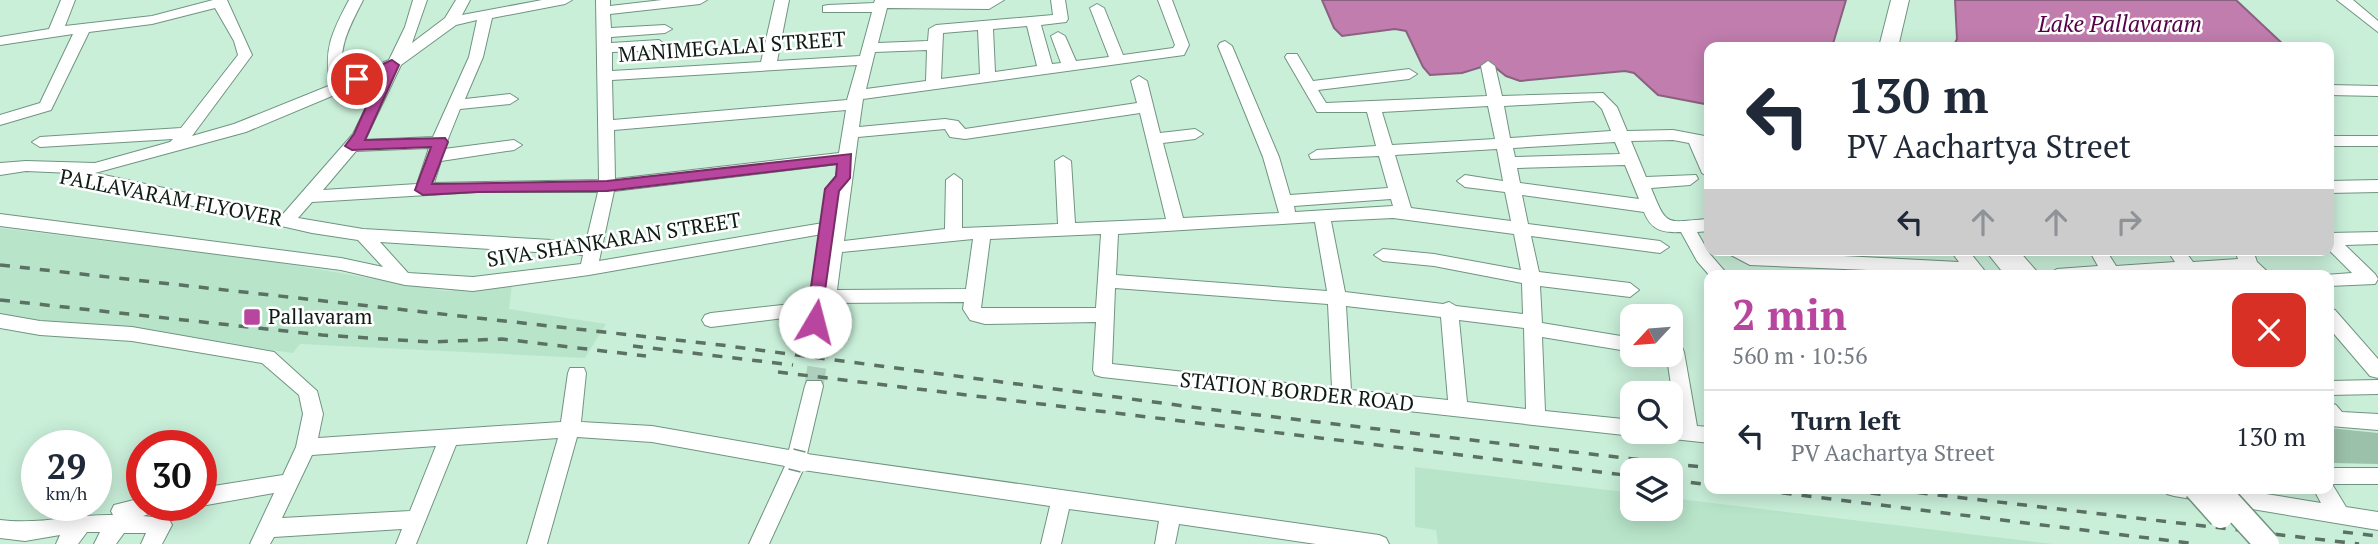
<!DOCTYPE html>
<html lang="en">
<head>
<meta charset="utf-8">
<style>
	body { margin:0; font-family:"PT Serif",serif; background:#f6f6f7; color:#1f2937; height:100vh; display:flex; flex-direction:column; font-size:26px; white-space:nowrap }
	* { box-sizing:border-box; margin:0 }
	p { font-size:23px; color:#747a83 }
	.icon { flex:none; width:38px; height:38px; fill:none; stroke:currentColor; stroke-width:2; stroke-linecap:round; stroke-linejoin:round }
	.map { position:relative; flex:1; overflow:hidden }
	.details { position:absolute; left:1704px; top:270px; width:630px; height:224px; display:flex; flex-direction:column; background:#fff; border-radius:14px; box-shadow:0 4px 18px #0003 }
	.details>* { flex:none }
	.guide { position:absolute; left:1704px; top:42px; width:630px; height:214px; border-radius:14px; box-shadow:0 4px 18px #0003; background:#fff; color:#1f2937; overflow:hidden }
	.needle { width:46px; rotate:244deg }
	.tools { position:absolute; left:1620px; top:304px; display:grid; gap:14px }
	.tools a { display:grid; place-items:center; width:63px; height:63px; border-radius:14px; background:#fff; box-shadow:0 4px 18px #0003; font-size:35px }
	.speed { position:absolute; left:21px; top:430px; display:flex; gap:14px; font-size:35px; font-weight:700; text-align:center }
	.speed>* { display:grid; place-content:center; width:91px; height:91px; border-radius:50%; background:#fff; box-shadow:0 4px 18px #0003; line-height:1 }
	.speed small { font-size:18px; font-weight:400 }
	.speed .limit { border:10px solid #d22; background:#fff; color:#111 }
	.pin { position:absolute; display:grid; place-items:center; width:60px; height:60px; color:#fff; margin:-30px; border:4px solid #fff; border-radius:50%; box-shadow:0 2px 7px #0007 }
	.me { position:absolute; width:77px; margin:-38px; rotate:8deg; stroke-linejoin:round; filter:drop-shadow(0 0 5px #0008) }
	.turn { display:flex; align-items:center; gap:24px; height:147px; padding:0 28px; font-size:32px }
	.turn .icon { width:91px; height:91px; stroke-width:2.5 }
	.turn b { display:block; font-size:49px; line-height:60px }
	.lanes { display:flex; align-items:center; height:66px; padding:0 28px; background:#0003; justify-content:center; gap:35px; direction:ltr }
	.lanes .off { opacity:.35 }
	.round { display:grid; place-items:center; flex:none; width:74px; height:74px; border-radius:14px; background:#f6f6f7 }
	.head { display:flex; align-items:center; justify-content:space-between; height:119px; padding:0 28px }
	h1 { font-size:42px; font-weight:700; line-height:52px; color:#b8459e }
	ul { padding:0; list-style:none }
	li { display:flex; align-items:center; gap:21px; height:91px; padding:0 28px; border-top:2px solid #e0e1e3 }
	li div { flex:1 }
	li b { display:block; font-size:26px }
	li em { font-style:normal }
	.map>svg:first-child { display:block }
	.built { fill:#b8e5ca }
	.water { fill:#c17dae; stroke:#8b6080; stroke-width:2 }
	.building { fill:#9cc1ab }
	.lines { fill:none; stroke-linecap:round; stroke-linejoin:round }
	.minor-tunnel { stroke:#adcfbc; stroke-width:19; stroke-dasharray:19 10; stroke-linecap:butt }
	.minor-casing { stroke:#709480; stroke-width:2 }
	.major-casing { stroke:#709480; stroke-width:2 }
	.minor { fill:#fff; fill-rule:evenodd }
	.major { fill:#fff; fill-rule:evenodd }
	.rail { stroke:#5a7164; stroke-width:3.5; stroke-dasharray:10 10; stroke-linecap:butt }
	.minor-bridge-casing { stroke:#709480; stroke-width:22; stroke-linecap:butt }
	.major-bridge-casing { stroke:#709480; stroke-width:27; stroke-linecap:butt }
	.minor-bridge { stroke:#fff; stroke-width:19 }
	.major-bridge { stroke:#fff; stroke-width:24 }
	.route { fill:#b8459e; stroke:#782d67; stroke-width:2 }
	.poi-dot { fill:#b8459e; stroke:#fff; stroke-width:2.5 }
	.labels { text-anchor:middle; stroke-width:5; stroke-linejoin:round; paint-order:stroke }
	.street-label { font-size:21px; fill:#0e1c15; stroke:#fff }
	.poi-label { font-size:21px; fill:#0e1c15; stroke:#fff; text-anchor:start }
	.water-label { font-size:23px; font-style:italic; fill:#550047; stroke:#fff }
</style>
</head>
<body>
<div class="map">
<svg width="2378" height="544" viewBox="0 0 2378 544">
	<rect width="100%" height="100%" fill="#c9efd9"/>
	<path class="built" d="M0,228L270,261L445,291L512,285L509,309L606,324L585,358L300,344L293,353L0,315Z
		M1415,467L1633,493V509H1671V498L2053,544H1438L1436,530L1415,527Z"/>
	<path class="water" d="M1322,0H1846L1832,47H1710V105L1658,95L1634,73L1625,71L1520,81L1506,76L1491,64L1462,73L1430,75L1423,67L1406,31L1395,29L1342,36L1334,28Z
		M1955,0H2236L2286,47H1953L1957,39Z"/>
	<path class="building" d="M2329,428L2378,433V464L2334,463L2329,456Z"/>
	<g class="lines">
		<path class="minor-tunnel" d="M814,386L822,333"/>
		<defs>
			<path id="minor" d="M61,0H75L65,26L152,16L213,0H227L252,55L192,136L234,124L331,85C322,51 333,30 349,0H363C350,26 336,49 344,79L389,60L405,27L413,0H427L412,43L445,18L456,0H470L462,15L542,0H572L565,4L492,18L483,57L465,99L510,94L518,99L510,104L460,109L444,149L514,140L522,145L514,150L441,161L434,183L599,180L596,0H610V6L662,0H707L700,4L610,14L611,28L665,25L672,29L665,33L611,37V43L659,40L666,45L659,50L612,52V71L761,62L775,0H789L777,61L860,56L872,12H823V6L828,5L874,3L875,0H1004L989,9L887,8L878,43L928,41L929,29L936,25L1053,15L1051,0H1065L1068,19L1066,22L1041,25L1052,64L1061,63L1051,36L1058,32L1065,36L1076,61L1109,57L1090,8L1097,4L1104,8L1123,55L1173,48L1175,45L1158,0H1172L1189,45L1184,55L863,99L859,127L945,119L958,121L965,129L1137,103L1131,81L1139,76L1147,81L1160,133L1195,129L1203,134L1195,139L1163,143L1183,218L1279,213L1263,157L1218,46L1220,43L1225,41L1232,46L1279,157L1290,195L1388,188L1379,156L1311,159L1309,155L1317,150L1376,146L1367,112H1317L1285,57L1287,54H1297L1313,81L1409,69L1417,74L1409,79L1318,90L1326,103L1487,96L1481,66L1488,61L1495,66L1502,96L1603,93L1617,107L1627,131L1673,130L1710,137V147H1707L1710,154V178L1702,173L1689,143L1673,140L1631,141L1646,177L1696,175L1698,179L1690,185L1651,188C1668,230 1666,221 1710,219V231L1697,232L1709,253L1728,275L1710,276L1697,261L1681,232C1662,233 1651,230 1644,212L1522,195L1528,224L1660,241L1669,247L1660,253L1531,236L1539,272L1630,283L1639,290L1630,297L1540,286L1542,323L1633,338V352L1542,337L1545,411L1633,420V432H1641L1633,436L1102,377L1095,375L1093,370L1096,322L985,324L970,320L963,309L964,302L835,303L828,338H816L813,333L816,314L711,327L705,325L702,320L705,315L711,313L818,301L828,233L589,275L473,291L405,285L341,270L0,226V214L341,258L383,267L358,240L312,233L105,186L77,183L69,177L72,173L26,171L0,175V163L26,161L95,163L170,142L173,139L40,147L32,142L40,137L181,128L238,55L234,41L215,8L152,24L89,32L51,110L0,125V115L40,103L73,34L0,45V37L49,29ZM477,20L469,57L433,137L365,140L401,65L456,25ZM1027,26L1037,66L995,72L993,29ZM978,30L980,74L941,79L943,33ZM927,50L926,81L866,89L875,52ZM857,65L847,100L613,120L612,80ZM382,75L353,134L283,214L95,173L246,132ZM1594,101L1602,109L1611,131L1510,138L1504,106ZM1488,106L1495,139L1392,145L1382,112ZM846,110L839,153L615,179L614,130ZM1140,113L1166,219L1075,223L1071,161L1063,156L1055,161L1058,224L962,228V180L954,174L946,180L945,229L844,241L858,137L945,129L950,137L965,139ZM1615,142L1620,154L1515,157L1513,148ZM429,148L417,184L323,190L356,151ZM1497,149L1503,181L1465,175L1457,181L1465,187L1505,192L1511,221L1411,208L1395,155ZM838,164L829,222L599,261L614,191ZM1625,165L1639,199L1520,183L1517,168ZM477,192H598L586,242L363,229L298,218L312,202ZM1391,199L1393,206L1295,212L1294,206ZM1393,218L1514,234L1521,270L1434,254L1383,249L1374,255L1383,261L1434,266L1522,283L1523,314L1456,306L1449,302L1443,304L1345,292L1331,221ZM1315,222L1327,291L1116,275L1118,234ZM1101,234L1096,308H981L990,239ZM973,239L966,289L837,290L842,252ZM380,242L583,255L581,264L473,277L408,273ZM1115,288L1328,304L1332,388L1112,364ZM1346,306L1441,317L1448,400L1351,390ZM1459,320L1524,328L1526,409L1467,402Z
				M2337,0H2353L2378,21V32Z
				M2329,85L2378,86V96L2329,95Z
				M2329,136H2378V146H2329Z
				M2378,180V192L2329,193V181Z
				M2378,232V244L2345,245L2375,274L2378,279L2375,284L2329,286V275H2325L2352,273L2329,250V233Z
				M1727,250L1959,262L1950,250H1968L1988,275L1750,265L1729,254Z
				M2000,250H2018L2040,275H2020Z
				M2089,250H2106L2116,266L2175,262L2167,250H2184L2193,262L2238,259L2235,250H2253L2257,262L2271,275H2250L2245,272L2184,275H2048L2057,269L2098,266Z
				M2329,308L2335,310L2378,359V378L2370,376L2329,328Z
				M0,314L40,321L132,327L274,352L317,391L323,414L318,438L561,422L568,373L570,368H584L586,373L581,422L652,426L789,450L805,386L807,381H821L823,386L807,454L1379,535L1386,538L1389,544H1316L1179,524L1175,544H1155L1159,521L1069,509L1061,544H1041L1050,506L803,470L769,544H749L785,466L652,442L577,437L547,544H527L558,438L456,445L416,544H396L402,529L274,537L270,544H250L274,493L201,506V488L283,475L296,447L303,414L299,395L262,363L132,341L40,335L0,328ZM436,446L410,511L282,518L312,455Z
				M1671,345L1682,347L1684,352L1697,426L1710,427V443L1664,438L1661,432H1671V424L1677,425L1667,358L1664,355H1671Z
				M2378,380V394L2329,395V381Z
				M2329,402L2336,405L2342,412L2378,414V430L2330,426Z
				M2329,468H2378V484H2332L2346,507L2378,512V530L2174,496L2167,494L2164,488H2229L2321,503L2313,488H2329Z
				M142,498V506H158L155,512L143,516L169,519L172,525L162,544H141L146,533H124L116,544H94L100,532H87L78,544H56L60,535L25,541L0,538V520C38,525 75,514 113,515L111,511L114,505Z"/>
			<path id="major" d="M1891,0H1909L1898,47H1879Z
				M1985,250H2009L2030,275H2005Z"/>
		</defs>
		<use href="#minor" class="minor-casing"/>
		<use href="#major" class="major-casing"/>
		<use href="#minor" class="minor"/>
		<use href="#major" class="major"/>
		<path class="rail" d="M0,265L721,345L1207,409L1710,468
			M0,300L322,335L430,342L502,339L646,356
			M633,346L793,365
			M778,372L1633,476
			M1671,480L1710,485
			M1742,488L2197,544
			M1831,488L1886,495
			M1878,488L2359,544
			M2343,532L2378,536"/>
		<defs>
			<path id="minor-bridge" d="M821,307H831
				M791,459L803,462"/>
			<path id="major-bridge" d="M2196,488L2221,516
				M2216,488L2267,544"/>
		</defs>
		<use href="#minor-bridge" class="minor-bridge-casing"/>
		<use href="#major-bridge" class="major-bridge-casing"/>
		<use href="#minor-bridge" class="minor-bridge"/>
		<use href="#major-bridge" class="major-bridge"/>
	</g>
	<path class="route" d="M392,60L399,65L365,140L445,138L448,142L432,184L607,181L851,154L850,178L839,191L820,326H809L806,322L825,189L836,176L837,164L607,191L477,192L423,195L415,190L431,147L352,150L345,146L354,134L381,74L357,84L350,79Z"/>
	<rect class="poi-dot" x="243" y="308" width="18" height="18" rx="3.5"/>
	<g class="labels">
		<g class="street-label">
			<text transform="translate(732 47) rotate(-4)" y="7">MANIMEGALAI STREET</text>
			<text transform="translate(171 198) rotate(11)" y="7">PALLAVARAM FLYOVER</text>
			<text transform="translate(614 240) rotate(-9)" y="7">SIVA SHANKARAN STREET</text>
			<text transform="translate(1297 392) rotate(6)" y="7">STATION BORDER ROAD</text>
		</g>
		<g class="poi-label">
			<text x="268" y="324">Pallavaram</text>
		</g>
		<g class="water-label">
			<text x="2120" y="32">Lake Pallavaram</text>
		</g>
	</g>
</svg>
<div class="tools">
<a><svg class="needle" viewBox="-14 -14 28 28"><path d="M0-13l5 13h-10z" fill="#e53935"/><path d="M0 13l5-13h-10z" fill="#747a83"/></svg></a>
<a><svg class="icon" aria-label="search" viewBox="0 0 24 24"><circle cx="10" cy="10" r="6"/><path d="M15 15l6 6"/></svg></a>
<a><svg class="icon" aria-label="layers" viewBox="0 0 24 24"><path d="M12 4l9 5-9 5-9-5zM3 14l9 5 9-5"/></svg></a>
</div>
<div class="speed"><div>29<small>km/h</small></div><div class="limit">30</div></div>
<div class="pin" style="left:357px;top:79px;background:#d93025"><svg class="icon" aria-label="arrive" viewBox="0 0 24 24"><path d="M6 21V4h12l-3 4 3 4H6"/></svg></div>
<svg class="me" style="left:815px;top:322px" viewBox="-20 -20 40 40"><circle r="19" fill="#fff"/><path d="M0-13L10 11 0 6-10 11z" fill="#b8459e"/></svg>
<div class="guide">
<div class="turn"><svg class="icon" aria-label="left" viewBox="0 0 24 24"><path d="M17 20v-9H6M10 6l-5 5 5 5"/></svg><div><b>130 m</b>PV Aachartya Street</div></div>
<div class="lanes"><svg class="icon" aria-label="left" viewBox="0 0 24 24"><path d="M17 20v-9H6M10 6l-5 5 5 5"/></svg><svg class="icon off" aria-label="ahead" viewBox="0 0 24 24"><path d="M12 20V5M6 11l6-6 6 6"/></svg><svg class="icon off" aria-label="ahead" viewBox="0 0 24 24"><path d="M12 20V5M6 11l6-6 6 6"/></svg><svg class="icon off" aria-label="right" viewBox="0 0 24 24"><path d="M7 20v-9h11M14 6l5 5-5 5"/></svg></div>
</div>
<section class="details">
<div class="head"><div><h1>2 min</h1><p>560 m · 10:56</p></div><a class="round" style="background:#d93025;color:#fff"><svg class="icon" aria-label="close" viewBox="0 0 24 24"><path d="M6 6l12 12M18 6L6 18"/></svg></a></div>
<ul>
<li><svg class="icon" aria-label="left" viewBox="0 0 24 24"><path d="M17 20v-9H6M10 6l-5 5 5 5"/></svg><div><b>Turn left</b><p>PV Aachartya Street</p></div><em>130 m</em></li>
</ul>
</section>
</div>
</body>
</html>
